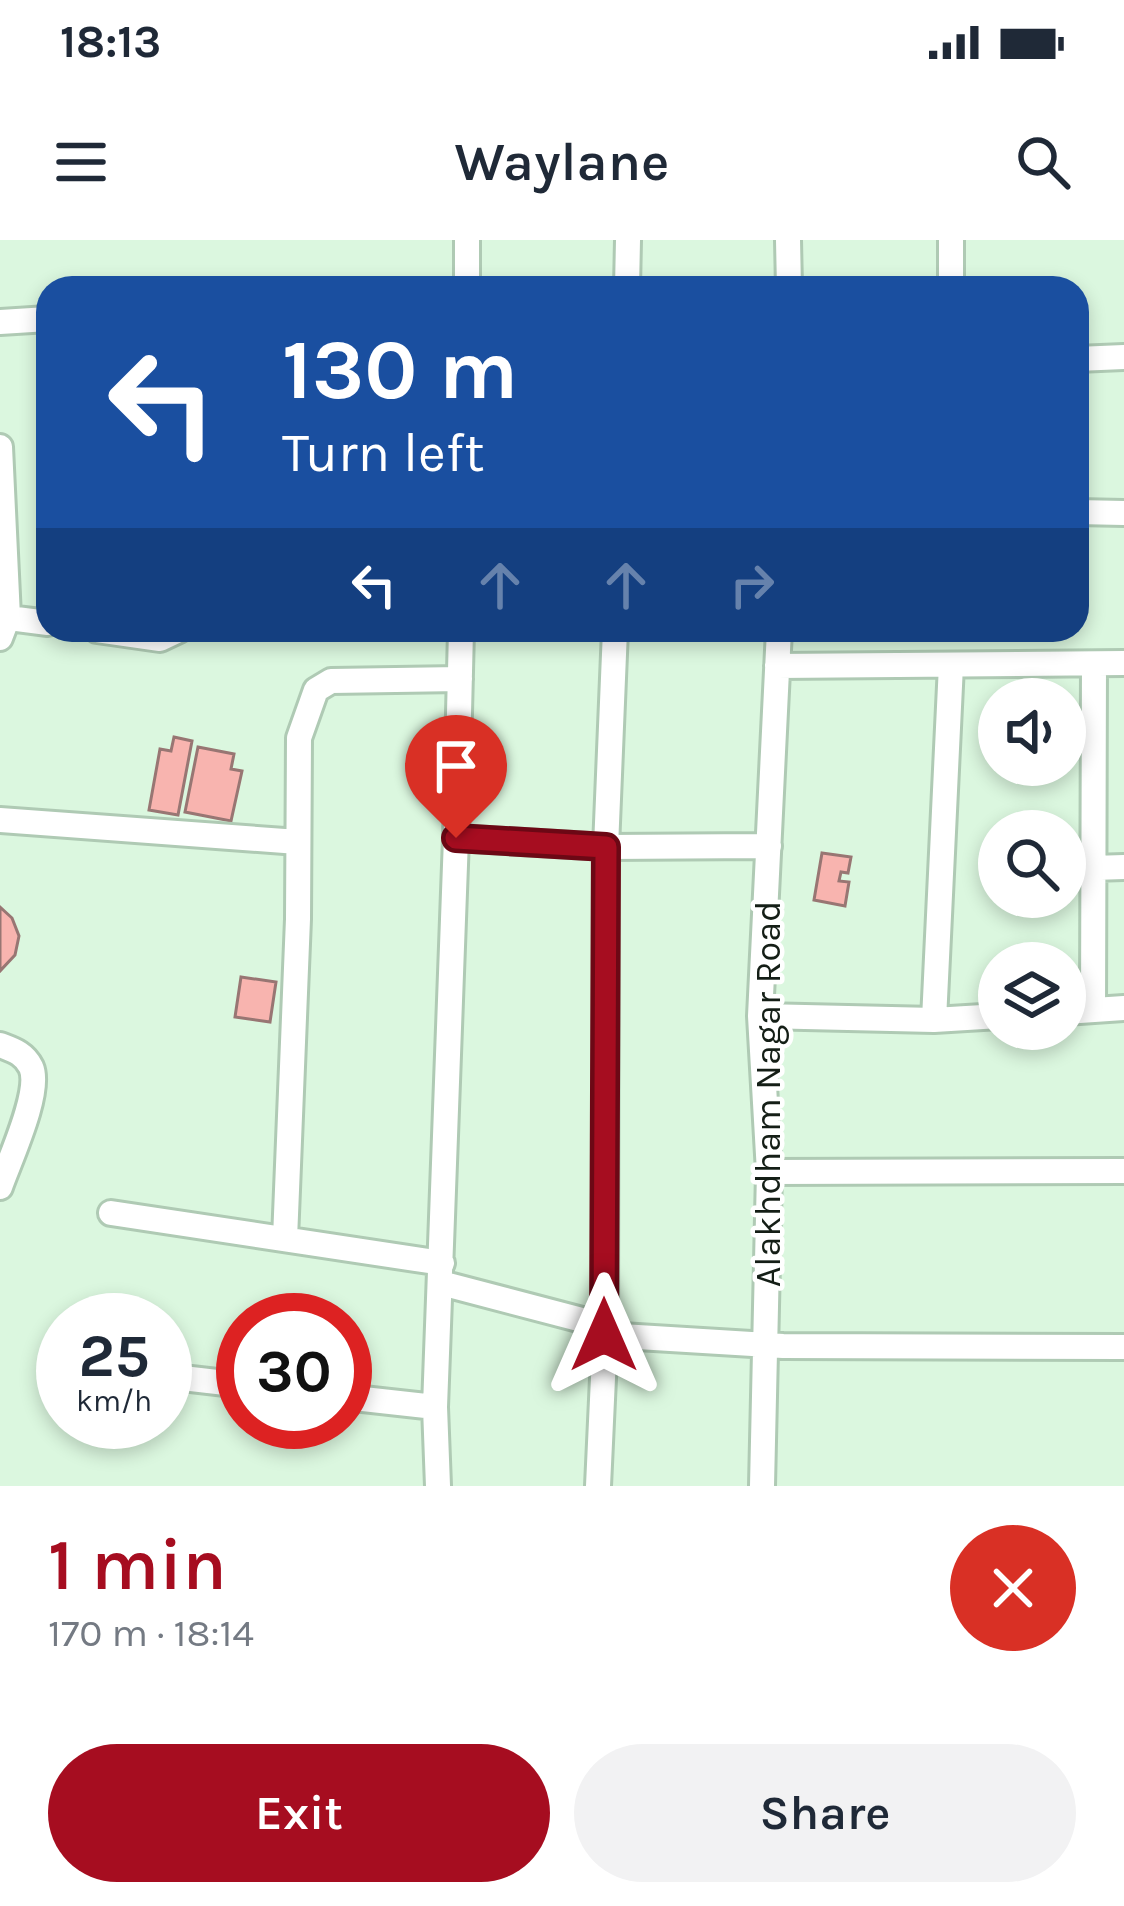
<!DOCTYPE html>
<html lang="en">
<head>
<meta charset="utf-8">
<style>
	body { margin:0; font-family:Karla,sans-serif; background:#f2f2f3; color:#1f2937; height:100vh; display:flex; flex-direction:column; font-size:45px; white-space:nowrap }
	* { box-sizing:border-box; margin:0 }
	p { font-size:39px; color:#747a83 }
	.icon { flex:none; width:66px; height:66px; fill:none; stroke:currentColor; stroke-width:2; stroke-linecap:round; stroke-linejoin:round }
	.map { position:relative; height:1246px; overflow:hidden }
	.details { display:flex; flex-direction:column; background:#fff; flex:1 }
	.details>* { flex:none }
	.banner { position:absolute; left:36px; top:36px; width:1053px; height:366px; border-radius:36px; box-shadow:0 6px 18px #0003; background:#1a4fa0; color:#fff; overflow:hidden }
	.buttons { position:absolute; left:978px; top:438px; display:grid; gap:24px }
	.buttons a { display:grid; place-items:center; width:108px; height:108px; border-radius:50%; background:#fff; box-shadow:0 6px 18px #0003; font-size:60px }
	.speed { position:absolute; left:36px; top:1053px; display:flex; gap:24px; font-size:60px; font-weight:700; text-align:center }
	.speed>* { display:grid; place-content:center; width:156px; height:156px; border-radius:50%; background:#fff; box-shadow:0 6px 18px #0003; line-height:1 }
	.speed small { font-size:30px; font-weight:400 }
	.speed .limit { border:18px solid #d22; background:#fff; color:#111 }
	.pin { position:absolute; display:grid; place-items:center; width:102px; height:102px; color:#fff; margin:-123px -51px; border-radius:50% 50% 50% 0; rotate:-45deg; box-shadow:0 0 12px #0007 }
	.pin .icon { rotate:45deg }
	.me { position:absolute; width:132px; margin:-66px; rotate:0deg; stroke-linejoin:round; filter:drop-shadow(0 0 9px #0008) }
	.turn { display:flex; align-items:center; gap:42px; height:252px; padding:0 48px; font-size:54px }
	.turn .icon { width:156px; height:156px; stroke-width:2.5 }
	.turn b { display:block; font-size:84px; line-height:102px }
	.lanes { display:flex; align-items:center; height:114px; padding:0 48px; background:#0003; justify-content:center; gap:60px; direction:ltr }
	.lanes .off { opacity:.35 }
	.round { display:grid; place-items:center; flex:none; width:126px; height:126px; border-radius:63px; background:#f2f2f3 }
	.overview { display:flex; align-items:center; justify-content:space-between; height:204px; padding:0 48px }
	h1 { font-size:72px; font-weight:600; line-height:90px; color:#a60d20 }
	.cta { display:flex; gap:24px; margin-top:auto; padding:24px 48px }
	.cta a { flex:1; height:138px; border-radius:72px; background:#a60d20; color:#fff; font-size:48px; font-weight:600; line-height:138px; text-align:center }
	.cta a+a { background:#f2f2f3; color:#1f2937 }
	.status { display:flex; justify-content:space-between; align-items:center; height:84px; padding:0 60px; background:#fff; direction:ltr }
	.status svg { height:33px; fill:currentColor }
	header { display:flex; justify-content:space-between; align-items:center; height:156px; padding:0 48px; background:#fff; font-size:54px; font-weight:600 }
	.map>svg:first-child { display:block }
	.building { fill:#f8b4af; stroke:#987673; stroke-width:3 }
	.lines { fill:none; stroke-linecap:round; stroke-linejoin:round }
	.street-casing { stroke:#afcab4; stroke-width:30 }
	.street { stroke:#fff; stroke-width:24 }
	.route-casing { stroke:#6c0815; stroke-width:30 }
	.route { stroke:#a60d20; stroke-width:21 }
	.labels { text-anchor:middle; stroke-width:9; stroke-linejoin:round; paint-order:stroke }
	.street-label { font-size:36px; fill:#141e16; stroke:#fff }
</style>
</head>
<body>
<div class="status"><b>18:13</b><svg viewBox="0 0 49 12"><path d="M0 12V9h3v3zM5 12V6h3v6zM10 12V3h3v9zM15 12V0h3v12zM26 1h20v11H26zM47 4h2v5h-2z"/></svg></div>
<header><svg class="icon" aria-label="menu" viewBox="0 0 24 24"><path d="M4 6h16M4 12h16M4 18h16"/></svg>Waylane<svg class="icon" aria-label="search" viewBox="0 0 24 24"><circle cx="10" cy="10" r="6"/><path d="M15 15l6 6"/></svg></header>
<div class="map">
<svg width="1124" height="1246" viewBox="0 0 1124 1246">
	<rect width="100%" height="100%" fill="#dbf7df"/>
	<path class="building" d="M174,497L192,501L178,575L149,570L160,509L171,511Z
		M198,507L234,514L231,529L242,531L231,581L185,572Z
		M822,613L851,617L848,633L841,632L839,641L849,642L845,666L814,660Z
		M0,667L12,678L19,696L15,715L0,731Z
		M241,737L276,742L270,782L235,777Z"/>
	<g class="lines">
		<defs>
			<path id="street" d="M788,0L789,48
				M467,48V0
				M627,48L628,0
				M951,48V0
				M0,82L48,79
				M1077,119L1124,117
				M0,207L8,377L0,398
				M1077,272L1124,273
				M0,377L48,383
				M97,390L160,399L179,390
				M615,390L606,607L605,1095L783,1106L1124,1107
				M777,426L1124,423
				M0,580L298,602
				M456,598L606,607L769,606
				M1093,628L1124,627
				M1093,770L1094,424
				M1065,772L1124,768
				M760,776L934,780L999,776
				M934,780L951,425
				M0,805C13,810 24,813 31,827C42,851 9,921 0,947
				M769,932L1124,931
				M111,973L442,1023
				M285,999L298,679L299,498L316,450L331,441L460,439
				M441,1043L605,1086
				M165,1136L243,1145
				M345,1157L435,1167
				M438,1246L435,1167L456,598L461,390
				M598,1246L605,1095
				M762,1246L769,932L760,776L779,390"/>
		</defs>
		<use href="#street" class="street-casing"/>
		<use href="#street" class="street"/>
	</g>
	<g class="lines">
		<defs>
			<path id="route" d="M456,598L606,607L604,1095"/>
		</defs>
		<use href="#route" class="route-casing"/>
		<use href="#route" class="route"/>
	</g>
	<g class="labels">
		<g class="street-label">
			<text transform="translate(767 854) rotate(-90)" y="13">Alakhdham Nagar Road</text>
		</g>
	</g>
</svg>
<div class="buttons">
<a><svg class="icon" aria-label="sound" viewBox="0 0 24 24"><path d="M4 9h4l5-4v14l-5-4H4zM17 9q2 3 0 6"/></svg></a>
<a><svg class="icon" aria-label="search" viewBox="0 0 24 24"><circle cx="10" cy="10" r="6"/><path d="M15 15l6 6"/></svg></a>
<a><svg class="icon" aria-label="layers" viewBox="0 0 24 24"><path d="M12 4l9 5-9 5-9-5zM3 14l9 5 9-5"/></svg></a>
</div>
<div class="speed"><div>25<small>km/h</small></div><div class="limit">30</div></div>
<div class="pin" style="left:456px;top:598px;background:#d93025"><svg class="icon" aria-label="arrive" viewBox="0 0 24 24"><path d="M6 21V4h12l-3 4 3 4H6"/></svg></div>
<svg class="me" style="left:604px;top:1095px" viewBox="-20 -20 40 40"><path d="M0-17L14 15 0 8-14 15z" fill="#a60d20" stroke="#fff" stroke-width="4"/></svg>
<div class="banner">
<div class="turn"><svg class="icon" aria-label="left" viewBox="0 0 24 24"><path d="M17 20v-9H6M10 6l-5 5 5 5"/></svg><div><b>130 m</b>Turn left</div></div>
<div class="lanes"><svg class="icon" aria-label="left" viewBox="0 0 24 24"><path d="M17 20v-9H6M10 6l-5 5 5 5"/></svg><svg class="icon off" aria-label="ahead" viewBox="0 0 24 24"><path d="M12 20V5M6 11l6-6 6 6"/></svg><svg class="icon off" aria-label="ahead" viewBox="0 0 24 24"><path d="M12 20V5M6 11l6-6 6 6"/></svg><svg class="icon off" aria-label="right" viewBox="0 0 24 24"><path d="M7 20v-9h11M14 6l5 5-5 5"/></svg></div>
</div>
</div>
<section class="details">
<div class="overview"><div><h1>1 min</h1><p>170 m · 18:14</p></div><a class="round" style="background:#d93025;color:#fff"><svg class="icon" aria-label="close" viewBox="0 0 24 24"><path d="M6 6l12 12M18 6L6 18"/></svg></a></div>
<div class="cta"><a>Exit</a><a>Share</a></div>
</section>
</body>
</html>
